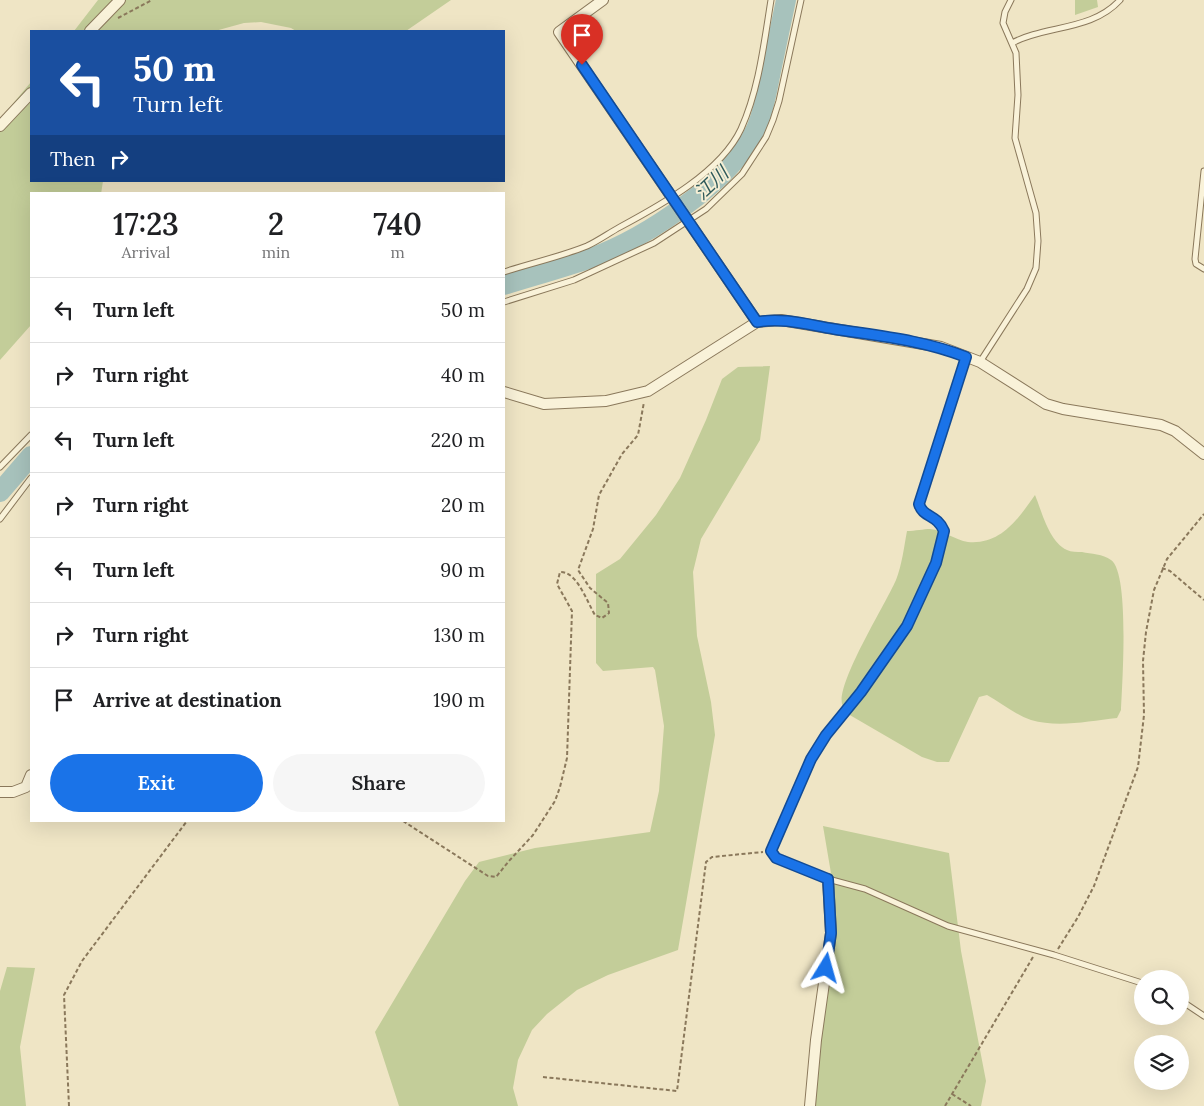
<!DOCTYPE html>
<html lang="en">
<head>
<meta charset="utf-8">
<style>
	body { margin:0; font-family:Lora,"Noto Sans JP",serif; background:#f6f6f6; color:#202124; height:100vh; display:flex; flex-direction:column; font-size:19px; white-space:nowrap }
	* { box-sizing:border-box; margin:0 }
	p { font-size:16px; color:#757577 }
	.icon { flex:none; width:28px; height:28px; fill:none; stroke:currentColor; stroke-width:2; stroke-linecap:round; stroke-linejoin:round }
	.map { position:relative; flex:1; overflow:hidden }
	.drawer { position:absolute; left:30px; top:192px; width:475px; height:630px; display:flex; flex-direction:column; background:#fff; border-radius:0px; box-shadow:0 5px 20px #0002 }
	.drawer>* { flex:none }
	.top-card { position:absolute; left:30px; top:30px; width:475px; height:152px; border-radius:0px; box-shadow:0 5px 20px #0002; background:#1a4fa0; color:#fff; overflow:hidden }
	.buttons { position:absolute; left:1134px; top:970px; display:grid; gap:10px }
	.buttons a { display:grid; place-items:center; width:55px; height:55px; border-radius:50%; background:#fff; box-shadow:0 5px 20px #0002; font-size:25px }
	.pin { position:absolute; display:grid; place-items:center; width:42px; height:42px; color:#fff; margin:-51px -21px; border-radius:50% 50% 50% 0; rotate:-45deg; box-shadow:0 0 5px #0007 }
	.pin .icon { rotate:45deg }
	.me { position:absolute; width:55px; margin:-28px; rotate:8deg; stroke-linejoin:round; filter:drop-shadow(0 0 4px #0008) }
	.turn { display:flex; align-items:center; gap:18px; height:105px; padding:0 20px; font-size:22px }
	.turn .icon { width:65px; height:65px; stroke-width:2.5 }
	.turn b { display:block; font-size:35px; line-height:42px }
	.then { display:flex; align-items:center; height:48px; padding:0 20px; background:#0003; gap:10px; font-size:19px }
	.eta { display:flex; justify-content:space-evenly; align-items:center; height:85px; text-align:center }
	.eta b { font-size:30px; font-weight:600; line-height:35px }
	.button { display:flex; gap:10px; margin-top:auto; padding:10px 20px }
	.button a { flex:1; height:58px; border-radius:30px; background:#1a73e8; color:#fff; font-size:20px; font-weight:600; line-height:58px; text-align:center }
	.button a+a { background:#f6f6f6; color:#202124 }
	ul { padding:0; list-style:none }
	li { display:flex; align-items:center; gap:15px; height:65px; padding:0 20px; border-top:1px solid #e0e0e0 }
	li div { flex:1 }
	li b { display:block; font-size:19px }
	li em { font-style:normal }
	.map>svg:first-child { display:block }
	.green { fill:#c3cd99 }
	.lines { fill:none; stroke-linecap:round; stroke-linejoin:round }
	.river { stroke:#a7c2bc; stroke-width:20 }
	.service-casing { stroke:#8a785b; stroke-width:7 }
	.minor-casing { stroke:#8a785b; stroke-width:12 }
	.path { stroke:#8a785b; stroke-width:2; stroke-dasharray:4 2.5; stroke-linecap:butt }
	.service { stroke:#f9f2d9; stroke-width:5 }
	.minor { stroke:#f9f2d9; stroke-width:10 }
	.route-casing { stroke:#114b97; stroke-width:12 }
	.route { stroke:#1a73e8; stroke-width:9 }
	.labels { text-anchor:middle; stroke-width:4; stroke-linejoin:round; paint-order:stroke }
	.water-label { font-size:19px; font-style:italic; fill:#2e595a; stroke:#f6efd5 }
</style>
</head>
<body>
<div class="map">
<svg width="1204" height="1106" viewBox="0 0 1204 1106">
	<rect width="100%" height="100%" fill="#efe5c5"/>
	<path class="green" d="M98,0H451L406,31H296L291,28L261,22L244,23L215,31H74Z
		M1075,0H1097L1098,7L1075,15Z
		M31,82V181H103L101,194H31V325L0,360V119Z
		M770,366L760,440L701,539L693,572L697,636L711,702L715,735L678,950L608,975L577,990L547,1014L532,1030L518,1060L513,1088L518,1106H399L375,1032L465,881L479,862L535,848L650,832L659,791L664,726L655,670L653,667L603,671L596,663V574L620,559L656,515L680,478L706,420L722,379L738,367Z
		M1035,495C1042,512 1049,542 1067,550C1071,552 1077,552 1082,552C1091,554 1103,554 1111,560C1130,573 1122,686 1121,710L1117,718C1089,721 1058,728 1031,720C1016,715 1001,703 987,695L979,697L949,762H937L922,757L848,714C847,711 843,707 842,704C837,682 885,605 896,580C902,565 904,547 907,531C915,531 924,529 930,529C943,530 955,540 968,542C1001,545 1018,519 1035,495Z
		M823,826L949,853L961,951L986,1081L981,1106H815L817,1070L834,932L833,885Z
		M7,967L35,968L20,1047L26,1106H0V991Z"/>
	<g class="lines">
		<path class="river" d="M504,285C533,276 562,268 591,258C645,238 730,183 756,129C764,111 767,91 771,71C776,47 781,24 786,0
			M0,492L31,456"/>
		<defs>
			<path id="service" d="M1012,43C1046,25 1092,31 1120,0
				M1204,171L1195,259L1196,264L1204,269
				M504,272C531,263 560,257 587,246C598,241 609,233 620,227C661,205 721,172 741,129C759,89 764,43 771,0
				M504,302L574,280L654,243L706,209L742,174L766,137L773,120L779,101L801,0
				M966,357L919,504C923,518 937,514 944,531L935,563L907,626L861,691L826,735L811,759L771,851L776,857L828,879L865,889L948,926L1054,955L1142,983
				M980,362L1027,289L1036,268L1038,241L1036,213L1015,138L1018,95L1016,53L1003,23L1005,12L1011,0
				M0,467L31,435
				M0,519L31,478
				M1180,1000L1204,1016"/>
			<path id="minor" d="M603,0L559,32L757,322
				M90,31L120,0
				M0,126L31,93
				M504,392L544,404L606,401L648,391L757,322L781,320L941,347L980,362L1046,404L1063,409L1161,425L1175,431L1204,454
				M0,792H13L26,787L31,775
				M810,1106L816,1040L831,933L828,879"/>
		</defs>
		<use href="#service" class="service-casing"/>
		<use href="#minor" class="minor-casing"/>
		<path class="path" d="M118,18L152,0
			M1162,568L1170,571L1204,600
			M403,821L488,876L496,877L509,861L533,835L555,801L560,787L567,758L572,611L557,584L560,572C577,571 587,602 595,615L602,618L609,613L608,603L590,588L578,570L593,529L599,495L622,454L638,435L644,402
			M1058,949L1078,917L1094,886L1138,767L1144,715L1143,661L1146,632L1154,590L1167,559L1204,514
			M543,1077L677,1091L706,862L712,857L763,852
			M952,1094L971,1106
			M69,1106L64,995L82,961L187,821
			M945,1106L1033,957"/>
		<use href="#service" class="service"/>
		<use href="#minor" class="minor"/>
	</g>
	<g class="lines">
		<defs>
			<path id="route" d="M582,65L757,322C783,317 809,325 834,329C879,336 923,340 966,357L919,504C923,518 937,514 944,531L936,563L907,626L861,692L826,735L811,759L771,851L776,858L828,879L831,933L826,968"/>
		</defs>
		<use href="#route" class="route-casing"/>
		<use href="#route" class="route"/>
	</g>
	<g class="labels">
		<g class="water-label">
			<text transform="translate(711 183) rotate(-43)" y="7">江川</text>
		</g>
	</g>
</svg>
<div class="buttons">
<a><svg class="icon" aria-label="search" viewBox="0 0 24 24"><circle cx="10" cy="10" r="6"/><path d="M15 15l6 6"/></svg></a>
<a><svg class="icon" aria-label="layers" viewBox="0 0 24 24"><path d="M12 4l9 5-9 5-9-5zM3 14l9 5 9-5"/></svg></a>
</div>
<div class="pin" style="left:582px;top:65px;background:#d93025"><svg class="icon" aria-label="arrive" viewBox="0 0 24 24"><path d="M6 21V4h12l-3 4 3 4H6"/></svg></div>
<svg class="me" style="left:826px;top:968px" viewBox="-20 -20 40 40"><path d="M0-17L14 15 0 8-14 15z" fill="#1a73e8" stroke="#fff" stroke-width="4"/></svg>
<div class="top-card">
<div class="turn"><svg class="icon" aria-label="left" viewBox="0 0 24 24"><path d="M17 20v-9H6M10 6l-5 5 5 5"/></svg><div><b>50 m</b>Turn left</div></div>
<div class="then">Then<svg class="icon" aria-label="right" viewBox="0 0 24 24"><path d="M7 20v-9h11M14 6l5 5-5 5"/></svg></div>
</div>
<section class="drawer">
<div class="eta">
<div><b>17:23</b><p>Arrival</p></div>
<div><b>2</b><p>min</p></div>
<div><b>740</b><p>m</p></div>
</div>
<ul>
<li><svg class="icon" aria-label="left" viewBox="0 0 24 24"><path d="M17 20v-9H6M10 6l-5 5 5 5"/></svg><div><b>Turn left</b></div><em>50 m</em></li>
<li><svg class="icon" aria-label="right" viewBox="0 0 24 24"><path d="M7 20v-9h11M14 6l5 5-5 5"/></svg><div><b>Turn right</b></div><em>40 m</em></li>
<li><svg class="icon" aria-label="left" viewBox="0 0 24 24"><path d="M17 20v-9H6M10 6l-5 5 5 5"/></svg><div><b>Turn left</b></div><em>220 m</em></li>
<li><svg class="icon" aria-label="right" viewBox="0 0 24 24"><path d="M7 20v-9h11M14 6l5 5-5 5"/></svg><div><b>Turn right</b></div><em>20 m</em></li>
<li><svg class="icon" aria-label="left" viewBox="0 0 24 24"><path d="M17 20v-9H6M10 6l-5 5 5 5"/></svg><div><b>Turn left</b></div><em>90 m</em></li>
<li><svg class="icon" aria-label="right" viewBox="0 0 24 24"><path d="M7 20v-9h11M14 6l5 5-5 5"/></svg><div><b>Turn right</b></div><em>130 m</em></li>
<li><svg class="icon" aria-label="arrive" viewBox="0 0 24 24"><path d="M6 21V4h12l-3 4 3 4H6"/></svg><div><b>Arrive at destination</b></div><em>190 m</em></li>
</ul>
<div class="button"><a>Exit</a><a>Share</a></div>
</section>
</div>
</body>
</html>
